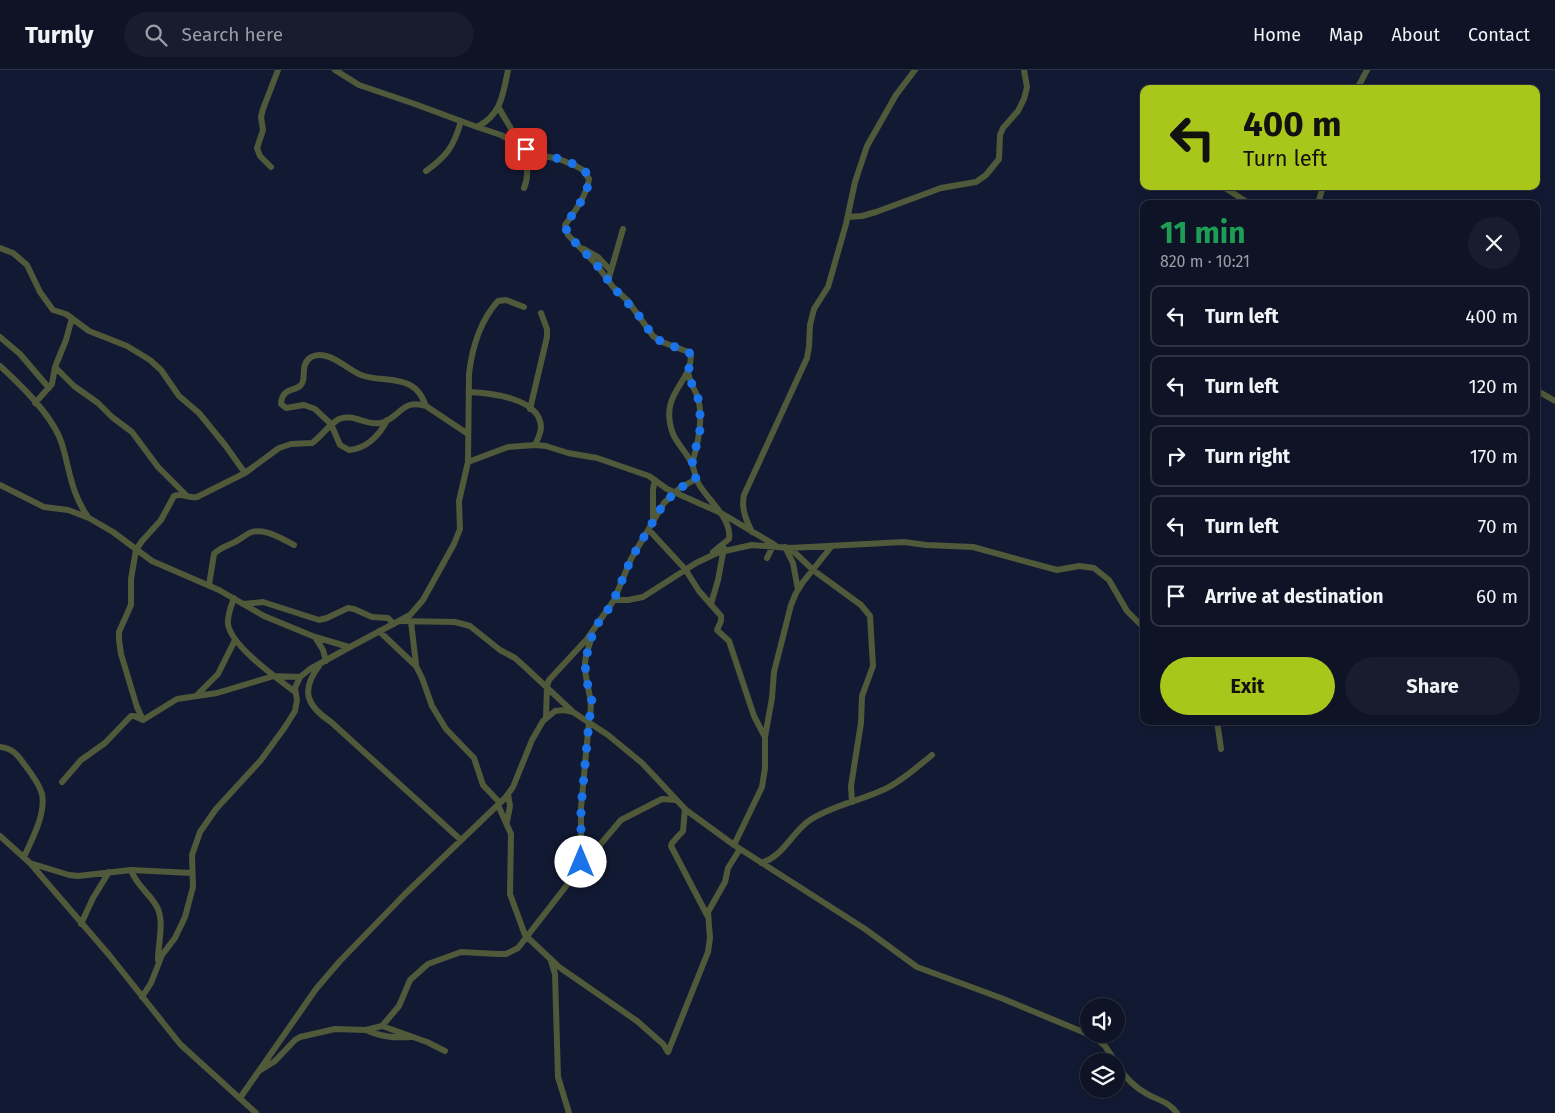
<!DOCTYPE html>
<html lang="en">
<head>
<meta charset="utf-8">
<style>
	body { margin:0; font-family:"Fira Sans",sans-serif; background:#171d2e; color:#f1f3f6; height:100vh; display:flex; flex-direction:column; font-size:19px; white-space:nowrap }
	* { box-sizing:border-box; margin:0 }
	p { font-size:16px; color:#9b9ea7 }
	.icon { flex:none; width:28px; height:28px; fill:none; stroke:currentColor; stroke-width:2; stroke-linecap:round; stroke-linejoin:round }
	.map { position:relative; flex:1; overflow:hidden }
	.panel { position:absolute; left:1140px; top:130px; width:400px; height:525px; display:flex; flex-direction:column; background:#0e1426; border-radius:10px; box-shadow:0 2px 8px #0003,0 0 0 1px #2e3343 }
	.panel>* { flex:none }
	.top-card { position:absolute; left:1140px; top:15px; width:400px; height:105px; border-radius:10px; box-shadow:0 2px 8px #0003,0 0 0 1px #2e3343; background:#a9c71b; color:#111; overflow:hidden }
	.tools { position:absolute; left:1080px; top:928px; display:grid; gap:10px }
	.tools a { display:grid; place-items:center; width:45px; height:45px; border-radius:50%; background:#0e1426; box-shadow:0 2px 8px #0003,0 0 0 1px #2e3343; font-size:25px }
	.pin { position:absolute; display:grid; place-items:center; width:42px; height:42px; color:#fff; margin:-21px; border-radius:10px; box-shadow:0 2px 8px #0006 }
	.me { position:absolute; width:55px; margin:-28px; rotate:0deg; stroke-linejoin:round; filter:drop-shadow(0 0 4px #0008) }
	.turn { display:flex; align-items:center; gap:18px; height:105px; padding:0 20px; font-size:22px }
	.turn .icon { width:65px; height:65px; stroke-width:2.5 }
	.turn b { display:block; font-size:35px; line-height:42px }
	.round { display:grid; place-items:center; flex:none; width:52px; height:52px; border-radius:26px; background:#171d2e }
	.summary { display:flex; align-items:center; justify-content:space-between; height:85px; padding:0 20px }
	h1 { font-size:30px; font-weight:700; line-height:38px; color:#1e9e55 }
	.button { display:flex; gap:10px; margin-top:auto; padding:10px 20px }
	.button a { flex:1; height:58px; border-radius:30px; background:#a9c71b; color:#111; font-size:20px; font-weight:700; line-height:58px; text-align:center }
	.button a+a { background:#171d2e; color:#f1f3f6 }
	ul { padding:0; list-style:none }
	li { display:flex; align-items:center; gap:15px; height:62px; margin:0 10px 8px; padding:0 10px; border:2px solid #2e3343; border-radius:10px }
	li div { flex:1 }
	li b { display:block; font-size:19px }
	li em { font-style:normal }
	header { display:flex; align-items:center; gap:30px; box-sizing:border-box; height:70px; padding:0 25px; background:#0e1426; border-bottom:1px solid #2e3343 }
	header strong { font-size:24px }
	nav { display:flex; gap:28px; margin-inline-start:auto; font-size:18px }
	.search { width:350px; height:45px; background:#171d2e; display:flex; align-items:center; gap:12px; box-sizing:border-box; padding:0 18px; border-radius:28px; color:#9b9ea7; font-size:19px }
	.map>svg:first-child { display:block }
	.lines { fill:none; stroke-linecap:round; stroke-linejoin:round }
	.minor { stroke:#505939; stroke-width:6 }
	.route { stroke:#1a73e8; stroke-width:9; stroke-dasharray:0 16.2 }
</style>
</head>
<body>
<header>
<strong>Turnly</strong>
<div class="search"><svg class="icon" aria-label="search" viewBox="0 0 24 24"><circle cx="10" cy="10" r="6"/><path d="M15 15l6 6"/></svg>Search here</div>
<nav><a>Home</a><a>Map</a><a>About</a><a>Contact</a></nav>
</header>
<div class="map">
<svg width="1555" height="1043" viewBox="0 0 1555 1043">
	<rect width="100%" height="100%" fill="#121a33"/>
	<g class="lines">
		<path class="minor" d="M335,0L359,15L412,33L477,57C501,45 503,25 508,0
			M1357,19L1367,0
			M499,38C511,61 536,90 524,118
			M477,57L501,65L539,85L559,89L576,96L583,100L589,109C586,127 575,141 565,155L568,165L596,194L613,217L628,231L653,266L662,272L686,281L691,284C692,314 658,323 673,364C678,375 687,383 692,394C695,401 695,409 700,416C709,431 732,449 729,469L713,482
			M271,97L260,86L257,78L263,60L261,47L263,39L278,0
			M426,101C447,86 454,76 461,51
			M1222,116L1250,134
			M1318,134L1323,116
			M848,147L862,146L876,142L941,118L976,112L986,105L999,89L1000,65L1003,58L1018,41L1024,29L1027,17L1024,0
			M0,178L13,183L27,195L40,222L53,240L66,244L89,261L127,276L150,290L161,300L179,326L199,343L225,375L245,403
			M584,179L598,187L611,201
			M608,211L623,159
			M0,267L20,284L49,318
			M0,296C22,316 53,346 62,374C70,401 71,423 88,447
			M55,297L74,316L98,333L112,347L132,362L158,397L186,425
			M688,299C688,311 694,317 698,328C704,349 698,374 692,394
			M1536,320L1555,331
			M469,322C490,323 540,328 541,357C541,363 538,369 535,375
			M35,333L52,314L55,297L66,270L72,248
			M530,339L547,267V259L541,243
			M387,350C380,365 366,379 349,380L340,375L331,354L315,339L304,335L286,338L281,334C282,317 295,322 301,315C307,309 299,295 311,287C327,278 348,300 361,305C376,311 395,307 410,315C418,319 423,328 426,336
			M468,392L508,377L535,375L546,376L568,383L597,388L649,406L667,419L721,443L775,475
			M0,415L44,437L68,440L89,448L113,462L152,491L219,520L264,546L315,567L349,577
			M653,451V419L655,410
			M649,460L685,499L699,521L721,546V551L717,560L729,571L754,646L765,667
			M752,462C746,450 741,438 744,425L807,288L809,277L810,255L814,239L828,217L846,154L855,112L867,76L896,25L915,0
			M785,477L793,493L798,520
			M790,478L813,500L861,535L870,546L873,596L862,626L861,653L851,716L852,732
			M767,488L773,476
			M209,515L214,484C219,478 227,476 235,472C241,469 246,464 252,462C265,458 282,469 294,475
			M234,528C231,536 227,546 228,554C231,576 278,609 295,622
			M614,530L631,489L664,433L680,418L696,409
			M243,534L263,532L319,550L327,548L348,538L354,539L372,547L388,548L394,554
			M711,534L718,510L724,478
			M400,551L455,552L470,556L500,580L515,588L525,597L572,641
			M411,552L416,594
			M379,561L416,596L422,608L432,636L446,659L474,688L483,715L500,733
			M315,567L323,580L326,591
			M319,596C300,621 307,636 331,652L461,770
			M197,625L218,604L235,570
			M546,647L547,616L549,610L587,569L614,530H628L643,527L696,493L717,483L729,480L752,475L790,478L904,472L926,475L973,477L1057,500L1079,496L1094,498L1109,510L1127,541L1144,558
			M143,650L137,637L121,584L119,570V562L131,535V509L136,480L142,471L161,450L174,426C182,422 189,429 197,427L245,403L279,378L291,374L312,373C322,366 328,355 339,349C353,343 366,356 381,353C400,348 402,328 426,336L468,364
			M1217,651L1221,679
			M0,677C12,678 18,685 24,694C31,703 39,713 42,724C46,744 32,769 24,787
			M62,712L81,690L105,673L131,646H134L143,650L177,629L217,623L274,606L300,607
			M498,735L511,764L510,824L525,865L559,897L637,951L663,974L668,982
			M685,739L683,761L672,773L671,776L707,845
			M507,752L510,736L508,724
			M0,766L30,793L110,886L180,974L256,1043
			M734,775L762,717L765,698V667L772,628L774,602L791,535L796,523L803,512L831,477
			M30,793L69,805L78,806L131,800L192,803
			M761,793C783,787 792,762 810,750C833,735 860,731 885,719C902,711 917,697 932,685
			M581,797V738L589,651C595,627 584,615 585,592C586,583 590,574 592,565
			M131,800C137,817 152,825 158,839C164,854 158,874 158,890
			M81,854L93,828L109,802
			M551,891L555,904L558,1007L569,1043
			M142,927L151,913L162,885L175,868L185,847L193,817L192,785L200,762L216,739L261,690L285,657L295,641L297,630L295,618L300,607L310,599L350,577L410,545L423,530L454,474L460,459L459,431L468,392L469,304C472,278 480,251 498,231L506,230L524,237
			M382,956L427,972L445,981
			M366,960C381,967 394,968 411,967
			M668,982L708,882L710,868L708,842L725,812L728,798L740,779
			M1116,994C1124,1006 1134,1017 1147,1024C1158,1030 1169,1032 1177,1043
			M259,1001L275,991L295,970L300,967L335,959L366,960L382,956L399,936L410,910L428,894L461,882L498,884H506L518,878L581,797L621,750L662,729L676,730
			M240,1028L316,919L340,891L405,824L505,728L513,717L532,670L543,651L555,641L564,640L573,642L608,665L642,693L686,740L734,775L865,859L917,897L1001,928L1095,967L1105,976L1115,991"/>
	</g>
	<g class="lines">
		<path class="route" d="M526,79C537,85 548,86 560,89C568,92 582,96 587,104C595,116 572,145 565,155L568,165L596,194L613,217L637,243L653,266L662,272L686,281L691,284L688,305L698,328L700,344V360L692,394L696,409L680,418L664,433L631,489L612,534L594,559L585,591L586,608L592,631L589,652L581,738V792"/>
	</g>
</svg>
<div class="tools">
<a><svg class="icon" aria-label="sound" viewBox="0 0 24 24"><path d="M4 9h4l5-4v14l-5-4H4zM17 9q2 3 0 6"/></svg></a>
<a><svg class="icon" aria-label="layers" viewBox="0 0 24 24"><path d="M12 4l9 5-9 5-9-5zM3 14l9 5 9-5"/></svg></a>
</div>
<div class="pin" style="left:526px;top:79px;background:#d93025"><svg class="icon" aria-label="arrive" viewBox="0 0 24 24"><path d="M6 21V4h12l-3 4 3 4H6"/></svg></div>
<svg class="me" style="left:581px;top:792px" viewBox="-20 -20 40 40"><circle r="19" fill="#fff"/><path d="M0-13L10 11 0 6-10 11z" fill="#1a73e8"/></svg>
<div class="top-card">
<div class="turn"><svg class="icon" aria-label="left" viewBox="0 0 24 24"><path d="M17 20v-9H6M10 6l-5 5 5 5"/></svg><div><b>400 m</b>Turn left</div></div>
</div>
<section class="panel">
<div class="summary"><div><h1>11 min</h1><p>820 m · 10:21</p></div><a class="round"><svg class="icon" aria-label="close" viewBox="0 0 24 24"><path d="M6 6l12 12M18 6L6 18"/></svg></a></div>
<ul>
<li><svg class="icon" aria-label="left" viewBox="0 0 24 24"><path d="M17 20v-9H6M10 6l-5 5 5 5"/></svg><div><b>Turn left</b></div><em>400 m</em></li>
<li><svg class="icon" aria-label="left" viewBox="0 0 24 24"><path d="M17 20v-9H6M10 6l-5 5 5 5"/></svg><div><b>Turn left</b></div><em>120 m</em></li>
<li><svg class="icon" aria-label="right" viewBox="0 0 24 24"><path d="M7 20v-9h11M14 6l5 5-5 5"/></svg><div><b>Turn right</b></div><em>170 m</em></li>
<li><svg class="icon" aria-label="left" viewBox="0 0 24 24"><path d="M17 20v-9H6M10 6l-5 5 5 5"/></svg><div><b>Turn left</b></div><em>70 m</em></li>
<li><svg class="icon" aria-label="arrive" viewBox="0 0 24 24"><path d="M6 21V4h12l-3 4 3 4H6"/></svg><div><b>Arrive at destination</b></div><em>60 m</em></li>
</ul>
<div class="button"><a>Exit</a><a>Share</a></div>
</section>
</div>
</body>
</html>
